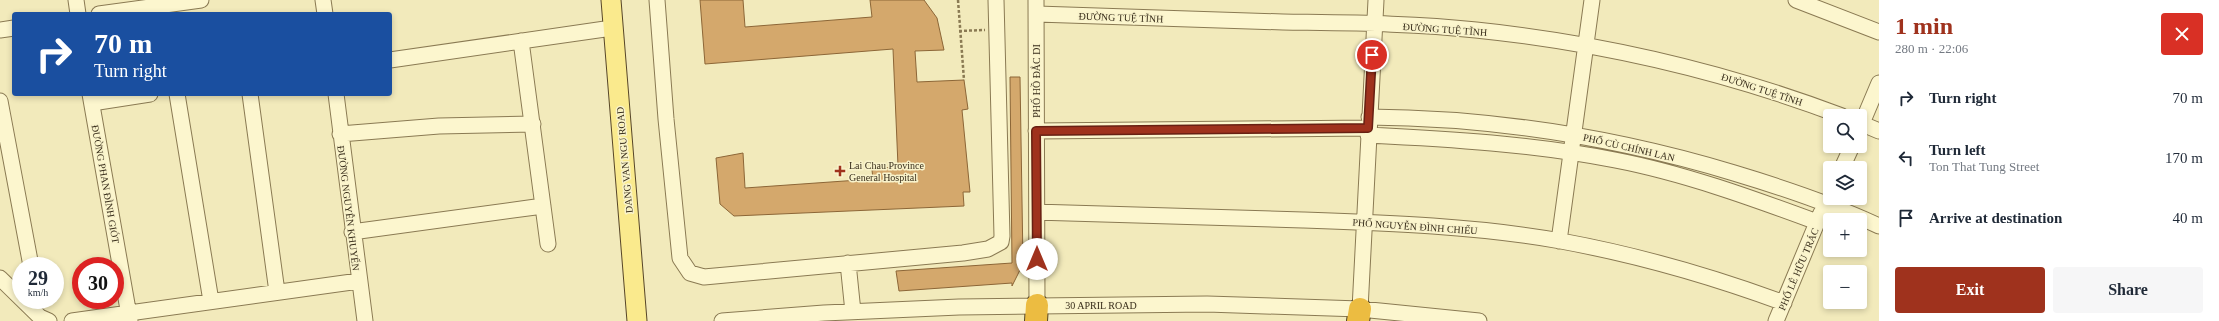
<!DOCTYPE html>
<html lang="en">
<head>
<meta charset="utf-8">
<style>
	body { margin:0; font-family:Georgia,serif; background:#f6f6f7; color:#1f2937; height:100vh; display:flex; flex-direction:column; font-size:15px; white-space:nowrap }
	* { box-sizing:border-box; margin:0 }
	p { font-size:13px; color:#747a83 }
	.icon { flex:none; width:22px; height:22px; fill:none; stroke:currentColor; stroke-width:2; stroke-linecap:round; stroke-linejoin:round }
	.map { position:relative; flex:1; overflow:hidden }
	.panel { display:flex; flex-direction:column; background:#fff; width:340px }
	.panel>* { flex:none }
	.banner { position:absolute; left:12px; top:12px; width:380px; height:84px; border-radius:4px; box-shadow:0 2px 6px #0003; background:#1a4fa0; color:#fff; overflow:hidden }
	.buttons { position:absolute; left:1823px; top:109px; display:grid; gap:8px }
	.buttons a { display:grid; place-items:center; width:44px; height:44px; border-radius:4px; background:#fff; box-shadow:0 2px 6px #0003; font-size:20px }
	.speed { position:absolute; left:12px; top:257px; display:flex; gap:8px; font-size:20px; font-weight:700; text-align:center }
	.speed>* { display:grid; place-content:center; width:52px; height:52px; border-radius:50%; background:#fff; box-shadow:0 2px 6px #0003; line-height:1 }
	.speed small { font-size:10px; font-weight:400 }
	.speed .limit { border:6px solid #d22; background:#fff; color:#111 }
	.pin { position:absolute; display:grid; place-items:center; width:34px; height:34px; color:#fff; margin:-17px; border:2px solid #fff; border-radius:50%; box-shadow:0 1px 4px #0007 }
	.me { position:absolute; width:44px; margin:-22px; rotate:0deg; stroke-linejoin:round; filter:drop-shadow(0 0 3px #0008) }
	.turn { display:flex; align-items:center; gap:14px; height:84px; padding:0 16px; font-size:18px }
	.turn .icon { width:52px; height:52px; stroke-width:2.5 }
	.turn b { display:block; font-size:28px; line-height:34px }
	.round { display:grid; place-items:center; flex:none; width:42px; height:42px; border-radius:4px; background:#f6f6f7 }
	.summary { display:flex; align-items:center; justify-content:space-between; height:68px; padding:0 16px }
	h1 { font-size:24px; font-weight:600; line-height:30px; color:#9f321d }
	.action { display:flex; gap:8px; margin-top:auto; padding:8px 16px }
	.action a { flex:1; height:46px; border-radius:4px; background:#9f321d; color:#fff; font-size:16px; font-weight:600; line-height:46px; text-align:center }
	.action a+a { background:#f6f6f7; color:#1f2937 }
	ul { padding:0; list-style:none }
	li { display:flex; align-items:center; gap:12px; height:60px; padding:0 16px }
	li div { flex:1 }
	li b { display:block; font-size:15px }
	li em { font-style:normal }
	main { display:flex; flex:1; min-height:0 }
	.map>svg:first-child { display:block }
	.building { fill:#d4a86c; stroke:#8c6637 }
	.lines { fill:none; stroke-linecap:round; stroke-linejoin:round }
	.minor-casing { stroke:#8a7a53; stroke-width:17 }
	.major-casing { stroke:#574628; stroke-width:21 }
	.highway-casing { stroke:#574628; stroke-width:24 }
	.path { stroke:#8a7a53; stroke-width:2.5; stroke-dasharray:3 2; stroke-linecap:butt }
	.minor { stroke:#fcf6ce; stroke-width:15 }
	.major { stroke:#faea8d; stroke-width:19 }
	.highway { stroke:#ecbc41; stroke-width:22 }
	.route-casing { stroke:#672013; stroke-width:10 }
	.route { stroke:#9f321d; stroke-width:7 }
	.poi-dot { fill:#9f321d; stroke:#f9f3cb; stroke-width:1.5 }
	.labels { text-anchor:middle; stroke-width:3; stroke-linejoin:round; paint-order:stroke }
	.street-label { font-size:10px; fill:#382d1a; stroke:#f9f3cb }
	.poi-label { font-size:10px; fill:#382d1a; stroke:#f9f3cb; text-anchor:start }
</style>
</head>
<body>
<main>
<div class="map">
<svg width="1879" height="321" viewBox="0 0 1879 321">
	<rect width="100%" height="100%" fill="#f2eabb"/>
	<path class="building" d="M700,0H743L745,27L872,17L870,0H924L937,18L944,50L915,51L917,82L964,80L968,109L962,110L970,192H963L964,206L734,216L720,204L716,158L743,153L745,188L873,179L872,170L898,166L893,49L705,64Z
		M1010,77H1020L1023,262H1024L1012,286V283L899,291L896,271L1012,263Z"/>
	<g class="lines">
		<defs>
			<path id="minor" d="M76,0L78,14
				M323,0L325,14
				M657,0L666,119L680,258L690,273L704,277L963,253L988,249L1001,242L1002,236L996,0
				M1036,0L1037,305
				M1796,0L1879,32
				M99,14L201,0
				M1037,14C1119,17 1201,20 1283,22C1347,23 1412,23 1476,30C1602,43 1723,71 1842,116
				M0,30L14,28
				M521,41L548,244
				M390,60L612,28
				M90,94L130,321
				M177,94L211,301
				M250,94L277,292
				M336,94L365,321
				M0,101L31,266
				M92,103L150,94
				M1369,117C1493,118 1615,137 1734,173C1784,188 1832,204 1879,226
				M1860,123L1879,131
				M1860,128L1879,83
				M1036,131L1368,128
				M340,134L439,126L533,124
				M1368,135C1450,139 1533,144 1615,160C1683,173 1752,198 1817,222
				M1842,168L1852,146
				M1037,212C1126,214 1215,217 1303,220C1389,223 1476,226 1561,241C1637,255 1711,276 1784,303
				M352,232L543,206
				M1559,241L1592,0
				M848,263L853,312
				M0,278L40,317L49,321
				M1360,309L1376,0
				M72,321L359,281
				M722,321L824,313L959,307L1207,304L1360,309L1479,321
				M1776,321L1821,213"/>
			<path id="major" d="M611,0L637,321"/>
			<path id="highway" d="M1036,321L1037,305
				M1358,321L1360,309"/>
		</defs>
		<use href="#minor" class="minor-casing"/>
		<use href="#major" class="major-casing"/>
		<use href="#highway" class="highway-casing"/>
		<path class="path" d="M958,0L964,80
			M959,31L985,30"/>
		<use href="#minor" class="minor"/>
		<use href="#major" class="major"/>
		<use href="#highway" class="highway"/>
	</g>
	<g class="lines">
		<defs>
			<path id="route" d="M1037,259L1036,131L1368,128L1372,55"/>
		</defs>
		<use href="#route" class="route-casing"/>
		<use href="#route" class="route"/>
	</g>
	<path class="poi-dot" d="M838 165h4v4h4v4h-4v4h-4v-4h-4v-4h4z"/>
	<g class="labels">
		<g class="street-label">
			<text transform="translate(1121 17) rotate(2)" y="4">ĐƯỜNG TUỆ TĨNH</text>
			<text transform="translate(1445 29) rotate(4)" y="4">ĐƯỜNG TUỆ TĨNH</text>
			<text transform="translate(1036 81) rotate(-90)" y="4">PHỐ HỒ ĐẮC DI</text>
			<text transform="translate(1762 89) rotate(18)" y="4">ĐƯỜNG TUỆ TĨNH</text>
			<text transform="translate(1629 147) rotate(13)" y="4">PHỐ CÙ CHÍNH LAN</text>
			<text transform="translate(624 160) rotate(-95)" y="4">DANG VAN NGU ROAD</text>
			<text transform="translate(106 184) rotate(80)" y="4">ĐƯỜNG PHAN ĐÌNH GIÓT</text>
			<text transform="translate(349 208) rotate(83)" y="4">ĐƯỜNG NGUYỄN KHUYẾN</text>
			<text transform="translate(1415 226) rotate(4)" y="4">PHỐ NGUYỄN ĐÌNH CHIỂU</text>
			<text transform="translate(1798 269) rotate(-67)" y="4">PHỐ LÊ HỮU TRÁC</text>
			<text x="1101" y="309">30 APRIL ROAD</text>
		</g>
		<g class="poi-label">
			<text x="849" y="169">Lai Chau Province<tspan x="849" dy="12">General Hospital</tspan></text>
		</g>
	</g>
</svg>
<div class="buttons">
<a><svg class="icon" aria-label="search" viewBox="0 0 24 24"><circle cx="10" cy="10" r="6"/><path d="M15 15l6 6"/></svg></a>
<a><svg class="icon" aria-label="layers" viewBox="0 0 24 24"><path d="M12 4l9 5-9 5-9-5zM3 14l9 5 9-5"/></svg></a>
<a>+</a>
<a>−</a>
</div>
<div class="speed"><div>29<small>km/h</small></div><div class="limit">30</div></div>
<div class="pin" style="left:1372px;top:55px;background:#d93025"><svg class="icon" aria-label="arrive" viewBox="0 0 24 24"><path d="M6 21V4h12l-3 4 3 4H6"/></svg></div>
<svg class="me" style="left:1037px;top:259px" viewBox="-20 -20 40 40"><circle r="19" fill="#fff"/><path d="M0-13L10 11 0 6-10 11z" fill="#9f321d"/></svg>
<div class="banner">
<div class="turn"><svg class="icon" aria-label="right" viewBox="0 0 24 24"><path d="M7 20v-9h11M14 6l5 5-5 5"/></svg><div><b>70 m</b>Turn right</div></div>
</div>
</div>
<section class="panel">
<div class="summary"><div><h1>1 min</h1><p>280 m · 22:06</p></div><a class="round" style="background:#d93025;color:#fff"><svg class="icon" aria-label="close" viewBox="0 0 24 24"><path d="M6 6l12 12M18 6L6 18"/></svg></a></div>
<ul>
<li><svg class="icon" aria-label="right" viewBox="0 0 24 24"><path d="M7 20v-9h11M14 6l5 5-5 5"/></svg><div><b>Turn right</b></div><em>70 m</em></li>
<li><svg class="icon" aria-label="left" viewBox="0 0 24 24"><path d="M17 20v-9H6M10 6l-5 5 5 5"/></svg><div><b>Turn left</b><p>Ton That Tung Street</p></div><em>170 m</em></li>
<li><svg class="icon" aria-label="arrive" viewBox="0 0 24 24"><path d="M6 21V4h12l-3 4 3 4H6"/></svg><div><b>Arrive at destination</b></div><em>40 m</em></li>
</ul>
<div class="action"><a>Exit</a><a>Share</a></div>
</section>
</main>
</body>
</html>
